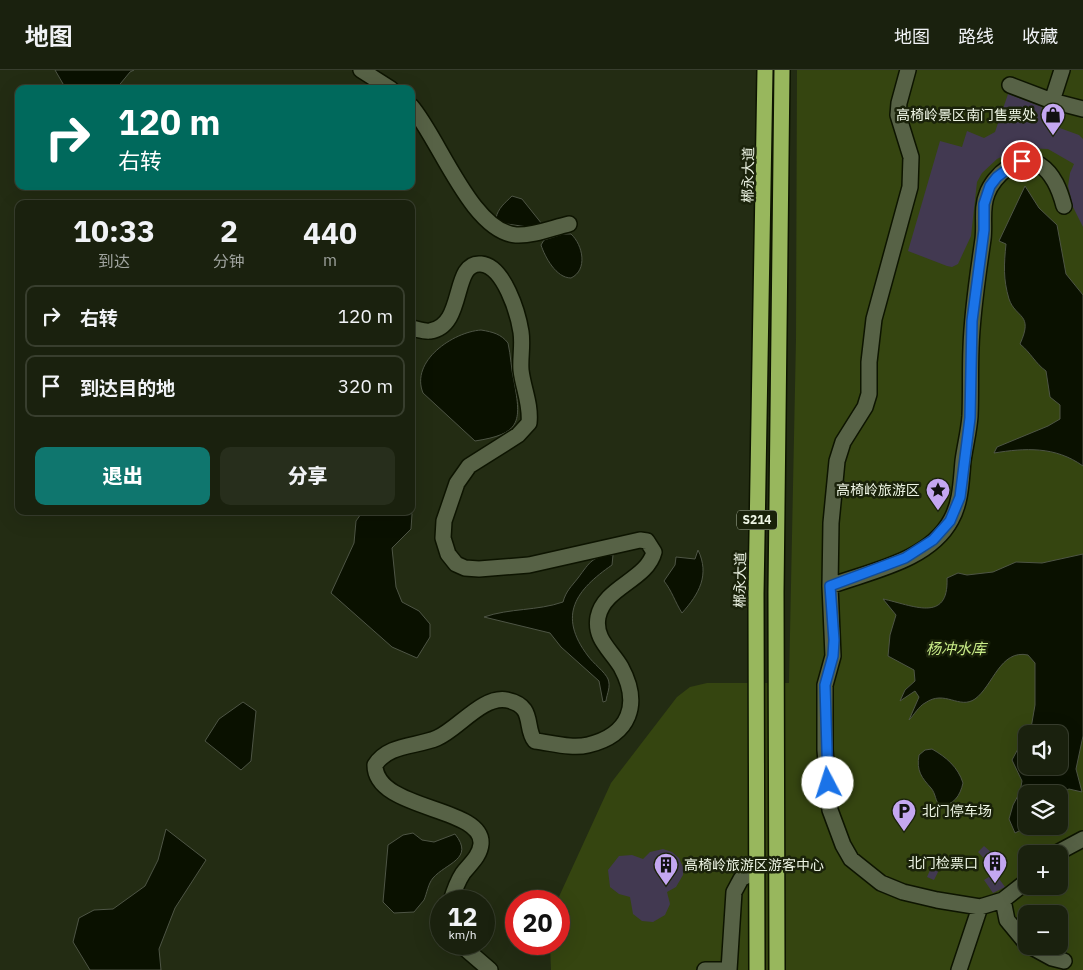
<!DOCTYPE html>
<html lang="zh">
<head>
<meta charset="utf-8">
<style>
	body { margin:0; font-family:"IBM Plex Sans","Noto Sans SC",sans-serif; background:#272e1c; color:#f1f3f6; height:100vh; display:flex; flex-direction:column; font-size:19px; white-space:nowrap }
	* { box-sizing:border-box; margin:0 }
	p { font-size:16px; color:#9fa39e }
	.icon { flex:none; width:28px; height:28px; fill:none; stroke:currentColor; stroke-width:2; stroke-linecap:round; stroke-linejoin:round }
	.map { position:relative; flex:1; overflow:hidden }
	.side { position:absolute; left:15px; top:130px; width:400px; height:315px; display:flex; flex-direction:column; background:#1a210e; border-radius:10px; box-shadow:0 5px 20px #0002,0 0 0 1px #383e2e }
	.side>* { flex:none }
	.guide { position:absolute; left:15px; top:15px; width:400px; height:105px; border-radius:10px; box-shadow:0 5px 20px #0002,0 0 0 1px #383e2e; background:#00695c; color:#fff; overflow:hidden }
	.tools { position:absolute; left:1018px; top:655px; display:grid; gap:10px }
	.tools a { display:grid; place-items:center; width:50px; height:50px; border-radius:10px; background:#1a210e; box-shadow:0 5px 20px #0002,0 0 0 1px #383e2e; font-size:25px }
	.speed { position:absolute; left:430px; top:820px; display:flex; gap:10px; font-size:25px; font-weight:700; text-align:center }
	.speed>* { display:grid; place-content:center; width:65px; height:65px; border-radius:50%; background:#1a210e; box-shadow:0 5px 20px #0002,0 0 0 1px #383e2e; line-height:1 }
	.speed small { font-size:12px; font-weight:400 }
	.speed .limit { border:8px solid #d22; background:#fff; color:#111 }
	.pin { position:absolute; display:grid; place-items:center; width:42px; height:42px; color:#fff; margin:-21px; border:2px solid #fff; border-radius:50%; box-shadow:0 1px 5px #0007 }
	.me { position:absolute; width:55px; margin:-28px; rotate:355deg; stroke-linejoin:round; filter:drop-shadow(0 0 4px #0008) }
	.turn { display:flex; align-items:center; gap:18px; height:105px; padding:0 20px; font-size:22px }
	.turn .icon { width:65px; height:65px; stroke-width:2.5 }
	.turn b { display:block; font-size:35px; line-height:42px }
	.eta { display:flex; justify-content:space-evenly; align-items:center; height:85px; text-align:center }
	.eta b { font-size:30px; font-weight:800; line-height:35px }
	.primary-button { display:flex; gap:10px; margin-top:auto; padding:10px 20px }
	.primary-button a { flex:1; height:58px; border-radius:10px; background:#0f766e; color:#fff; font-size:20px; font-weight:800; line-height:58px; text-align:center }
	.primary-button a+a { background:#272e1c; color:#f1f3f6 }
	ul { padding:0; list-style:none }
	li { display:flex; align-items:center; gap:15px; height:62px; margin:0 10px 8px; padding:0 10px; border:2px solid #383e2e; border-radius:10px }
	li div { flex:1 }
	li b { display:block; font-size:19px }
	li em { font-style:normal }
	header { display:flex; align-items:center; gap:30px; box-sizing:border-box; height:70px; padding:0 25px; background:#1a210e; border-bottom:1px solid #383e2e }
	header strong { font-size:24px }
	nav { display:flex; gap:28px; margin-inline-start:auto; font-size:18px }
	.map>svg:first-child { display:block }
	.green { fill:#354510; fill-rule:evenodd }
	.water { fill:#0a1100; stroke:#4e5545 }
	.building { fill:#423951 }
	.lines { fill:none; stroke-linecap:round; stroke-linejoin:round }
	.minor-casing { stroke:#0d1400; stroke-width:18 }
	.highway-casing { stroke:#0d1400; stroke-width:18 }
	.minor { stroke:#576246; stroke-width:15 }
	.highway { stroke:#98b75d; stroke-width:15 }
	.route-casing { stroke:#114b97; stroke-width:12 }
	.route { stroke:#1a73e8; stroke-width:9 }
	.labels { text-anchor:middle; stroke-width:5; stroke-linejoin:round; paint-order:stroke }
	.shield { fill:#1a220a; stroke:#aeb6a3; stroke-width:1 }
	.shield-label { font-size:12px; font-weight:bold; fill:#eef5e5 }
	.poi-label { font-size:14px; fill:#eef5e5; stroke:#1a220a; text-anchor:end }
	.street-label { font-size:14px; fill:#eef5e5; stroke:#1a220a }
	.water-label { font-size:15px; font-style:italic; fill:#caee89; stroke:#1a220a }
</style>
</head>
<body>
<header>
<strong>地图</strong>
<nav><a>地图</a><a>路线</a><a>收藏</a></nav>
</header>
<div class="map">
<svg width="1083" height="900" viewBox="0 0 1083 900">
	<rect width="100%" height="100%" fill="#232c13"/>
	<path class="green" d="M797,0H1083V900H551L550,874H559V831H557L611,713L677,627L690,617L707,613H789L796,269ZM1026,664H1059V696H1026ZM1026,724H1059V756H1026ZM1026,784H1059V816H1026ZM1026,844H1059V876H1026Z"/>
	<path class="water" d="M55,0H134L130,2L116,19H66Z
		M1025,116L1039,138L1057,155L1066,204L1083,225V396C1055,376 1025,378 994,383L997,377L1048,356L1060,349V335L1050,327L1046,301C1035,293 1031,283 1020,274C1034,243 1016,249 1009,229C1003,209 1004,194 1006,174L999,171Z
		M512,126L522,129L542,154L535,158L500,153L496,148C498,138 505,133 512,126Z
		M563,164H571C583,175 588,200 571,208C556,208 545,187 541,175L544,170Z
		M481,260C493,262 501,264 508,273C511,286 511,299 514,311C522,353 520,364 475,371L423,323C410,291 453,262 481,260Z
		M363,441H410L412,444L411,459L392,478L396,517L402,532L419,541L430,554V567L417,588L392,577L331,523L354,473L356,451Z
		M698,480C710,505 699,524 682,543C675,532 672,521 664,511L675,495L676,487L695,489Z
		M1083,484V666L1076,699L1082,722L1069,719L1058,724H1026V756H1029L1015,763L1009,749L1013,735L1020,722L1022,711L1012,690L1020,675L1026,669V696H1059V664H1030L1035,635V593L1028,585C1000,579 993,616 975,629C959,640 945,619 925,633C919,636 914,645 909,650L919,627L915,621L900,631L905,620L915,611L914,600L888,586L890,565L896,545L883,529C912,535 949,554 947,508L958,503L967,505L993,502L1016,492L1042,493Z
		M613,485L612,495C576,520 557,545 588,586C593,593 605,602 608,609C611,617 607,623 606,631L603,632L599,611L561,577L550,563L484,547C510,538 537,541 563,532C566,521 571,517 578,508C590,492 592,486 613,485Z
		M243,632L256,641L251,691L241,700L205,671L219,649Z
		M932,679C946,687 958,697 963,713C960,726 954,735 940,736C935,731 936,724 931,718C922,708 916,701 919,685L925,680Z
		M166,759L206,790L175,838L159,879L161,900H90L73,872L79,848L94,840L113,839L145,816L158,790Z
		M413,763L422,770L434,772L455,764C475,789 446,793 433,808C428,814 427,823 424,830C421,834 417,838 414,842L394,843L383,832L388,775L403,765Z"/>
	<path class="building" d="M1008,24L1042,37L1046,53L1079,65L1083,69V157L1073,137L1068,116L1070,103L1074,94L1048,79L1025,78L1015,80L997,89L982,103L977,112L971,166L958,194L952,197L947,196L908,181L940,71L962,77L967,61L984,68L995,62Z
		M984,776L1000,790L993,798L978,782Z
		M663,779L672,782L679,788L683,797V805L676,817L667,822L670,834L665,845L653,852L642,851L633,844L630,827L619,824L610,817L608,800L619,786L632,785L643,789L650,782Z
		M934,791L942,794L934,810L927,807Z
		M995,803L1005,817L993,823L984,810Z"/>
	<g class="lines">
		<defs>
			<path id="minor" d="M361,0L391,19
				M908,0L899,33L898,45L911,87L910,117L874,249L869,292V324L865,337L843,372L837,391L831,453L830,516L833,586L825,615V680L830,740L843,775L851,789L881,813L903,822L937,830L980,837
				M1010,15L1052,31L1083,39
				M1052,31L1062,0
				M411,36C439,68 471,161 516,165C533,166 552,158 569,154
				M411,258C417,259 425,262 430,261C466,256 451,191 481,194C504,196 518,243 521,262C523,275 520,288 521,300C523,318 531,334 529,353L518,365L469,396L457,413L444,451L443,468L448,484L456,494L465,498L479,499L529,495L640,470L647,471L654,482C647,510 604,517 598,547C594,569 611,580 621,597C641,634 630,665 588,675C572,679 552,673 535,671C524,658 536,636 507,630C483,625 458,659 437,668C416,677 388,674 375,695C375,741 484,736 481,774C480,786 470,794 463,803C457,812 454,821 451,831
				M830,516C870,501 929,491 951,450C961,432 961,412 963,391C965,376 969,361 970,346C971,323 970,301 971,278C972,241 978,205 983,169C985,154 981,138 987,124C993,106 1020,81 1040,95C1054,104 1060,121 1064,136
				M1055,784L1083,769
				M1003,830L1007,850L1026,873
				M460,874L490,900
				M1030,876L1052,888L1064,891
				M705,900H729L734,822L741,809L758,799
				M959,900L980,837L1003,830L1026,812"/>
			<path id="highway" d="M757,900L756,524L765,0
				M777,900L776,522L782,0"/>
		</defs>
		<use href="#minor" class="minor-casing"/>
		<use href="#highway" class="highway-casing"/>
		<use href="#minor" class="minor"/>
		<use href="#highway" class="highway"/>
	</g>
	<g class="lines">
		<defs>
			<path id="route" d="M828,713L825,615L833,586L834,570L830,516L905,488L933,470L950,451L960,427L970,348L972,251L984,160V134L990,116L997,107L1013,95L1022,91"/>
		</defs>
		<use href="#route" class="route-casing"/>
		<use href="#route" class="route"/>
	</g>
	<defs>
		<symbol id="shop-pin" viewBox="-11 -11 22 30"><path d="M0 17L-7.5 6A9.5 9.5 0 1 1 7.5 6Z" fill="#c4a7f1" stroke="#1a220a"/><path d="M-5-2.5h2.3a2.7 3.5 0 0 1 5.4 0H5L5.5 6h-11ZM-1.5-2.5h3a1.5 2.3 0 0 0-3 0Z" fill="#111"/></symbol>
		<symbol id="sight-pin" viewBox="-11 -11 22 30"><path d="M0 17L-7.5 6A9.5 9.5 0 1 1 7.5 6Z" fill="#c4a7f1" stroke="#1a220a"/><path d="M0-6L1.8-2.2L6-1.7L2.9 1.2L3.7 5.4L0 3.3L-3.7 5.4L-2.9 1.2L-6-1.7L-1.8-2.2Z" fill="#111"/></symbol>
		<symbol id="parking-pin" viewBox="-11 -11 22 30"><path d="M0 17L-7.5 6A9.5 9.5 0 1 1 7.5 6Z" fill="#c4a7f1" stroke="#1a220a"/><path d="M-3.5-5.5H1a3.5 3.5 0 0 1 0 7H-1V5.5H-3.5ZM-1-3.4V-.6H.8a1.4 1.4 0 0 0 0-2.8Z" fill="#111"/></symbol>
		<symbol id="building-pin" viewBox="-11 -11 22 30"><path d="M0 17L-7.5 6A9.5 9.5 0 1 1 7.5 6Z" fill="#c4a7f1" stroke="#1a220a"/><path d="M-4-6H4V6H1V3H-1V6H-4ZM-2.5-4.3h1.7v1.8h-1.7ZM.8-4.3h1.7v1.8H.8ZM-2.5-1h1.7V.8h-1.7ZM.8-1h1.7V.8H.8Z" fill="#111"/></symbol>
	</defs>
	<g fill-rule="evenodd">
		<use href="#shop-pin" x="1039" y="31" width="28" height="38"/>
		<use href="#sight-pin" x="924" y="406" width="28" height="38"/>
		<use href="#parking-pin" x="890" y="727" width="28" height="38"/>
		<use href="#building-pin" x="981" y="779" width="28" height="38"/>
		<use href="#building-pin" x="652" y="781" width="28" height="38"/>
	</g>
	<g class="labels">
		<rect class="shield" x="737" y="440.5" width="40" height="19" rx="4"/>
		<g class="shield-label">
			<text x="757" y="454">S214</text>
		</g>
		<g class="poi-label">
			<text x="1036" y="50">高椅岭景区南门售票处</text>
			<text x="920" y="425">高椅岭旅游区</text>
			<text x="922" y="746" text-anchor="start">北门停车场</text>
			<text x="978" y="798">北门检票口</text>
			<text x="684" y="800" text-anchor="start">高椅岭旅游区游客中心</text>
		</g>
		<g class="street-label">
			<text transform="translate(748 105) rotate(-89)" y="5">郴永大道</text>
			<text transform="translate(740 510) rotate(-89)" y="5">郴永大道</text>
		</g>
		<g class="water-label">
			<text x="956" y="584">杨冲水库</text>
		</g>
	</g>
</svg>
<div class="tools">
<a><svg class="icon" aria-label="sound" viewBox="0 0 24 24"><path d="M4 9h4l5-4v14l-5-4H4zM17 9q2 3 0 6"/></svg></a>
<a><svg class="icon" aria-label="layers" viewBox="0 0 24 24"><path d="M12 4l9 5-9 5-9-5zM3 14l9 5 9-5"/></svg></a>
<a>+</a>
<a>−</a>
</div>
<div class="speed"><div>12<small>km/h</small></div><div class="limit">20</div></div>
<div class="pin" style="left:1022px;top:91px;background:#d93025"><svg class="icon" aria-label="arrive" viewBox="0 0 24 24"><path d="M6 21V4h12l-3 4 3 4H6"/></svg></div>
<svg class="me" style="left:828px;top:713px" viewBox="-20 -20 40 40"><circle r="19" fill="#fff"/><path d="M0-13L10 11 0 6-10 11z" fill="#1a73e8"/></svg>
<div class="guide">
<div class="turn"><svg class="icon" aria-label="right" viewBox="0 0 24 24"><path d="M7 20v-9h11M14 6l5 5-5 5"/></svg><div><b>120 m</b>右转</div></div>
</div>
<section class="side">
<div class="eta">
<div><b>10:33</b><p>到达</p></div>
<div><b>2</b><p>分钟</p></div>
<div><b>440</b><p>m</p></div>
</div>
<ul>
<li><svg class="icon" aria-label="right" viewBox="0 0 24 24"><path d="M7 20v-9h11M14 6l5 5-5 5"/></svg><div><b>右转</b></div><em>120 m</em></li>
<li><svg class="icon" aria-label="arrive" viewBox="0 0 24 24"><path d="M6 21V4h12l-3 4 3 4H6"/></svg><div><b>到达目的地</b></div><em>320 m</em></li>
</ul>
<div class="primary-button"><a>退出</a><a>分享</a></div>
</section>
</div>
</body>
</html>
